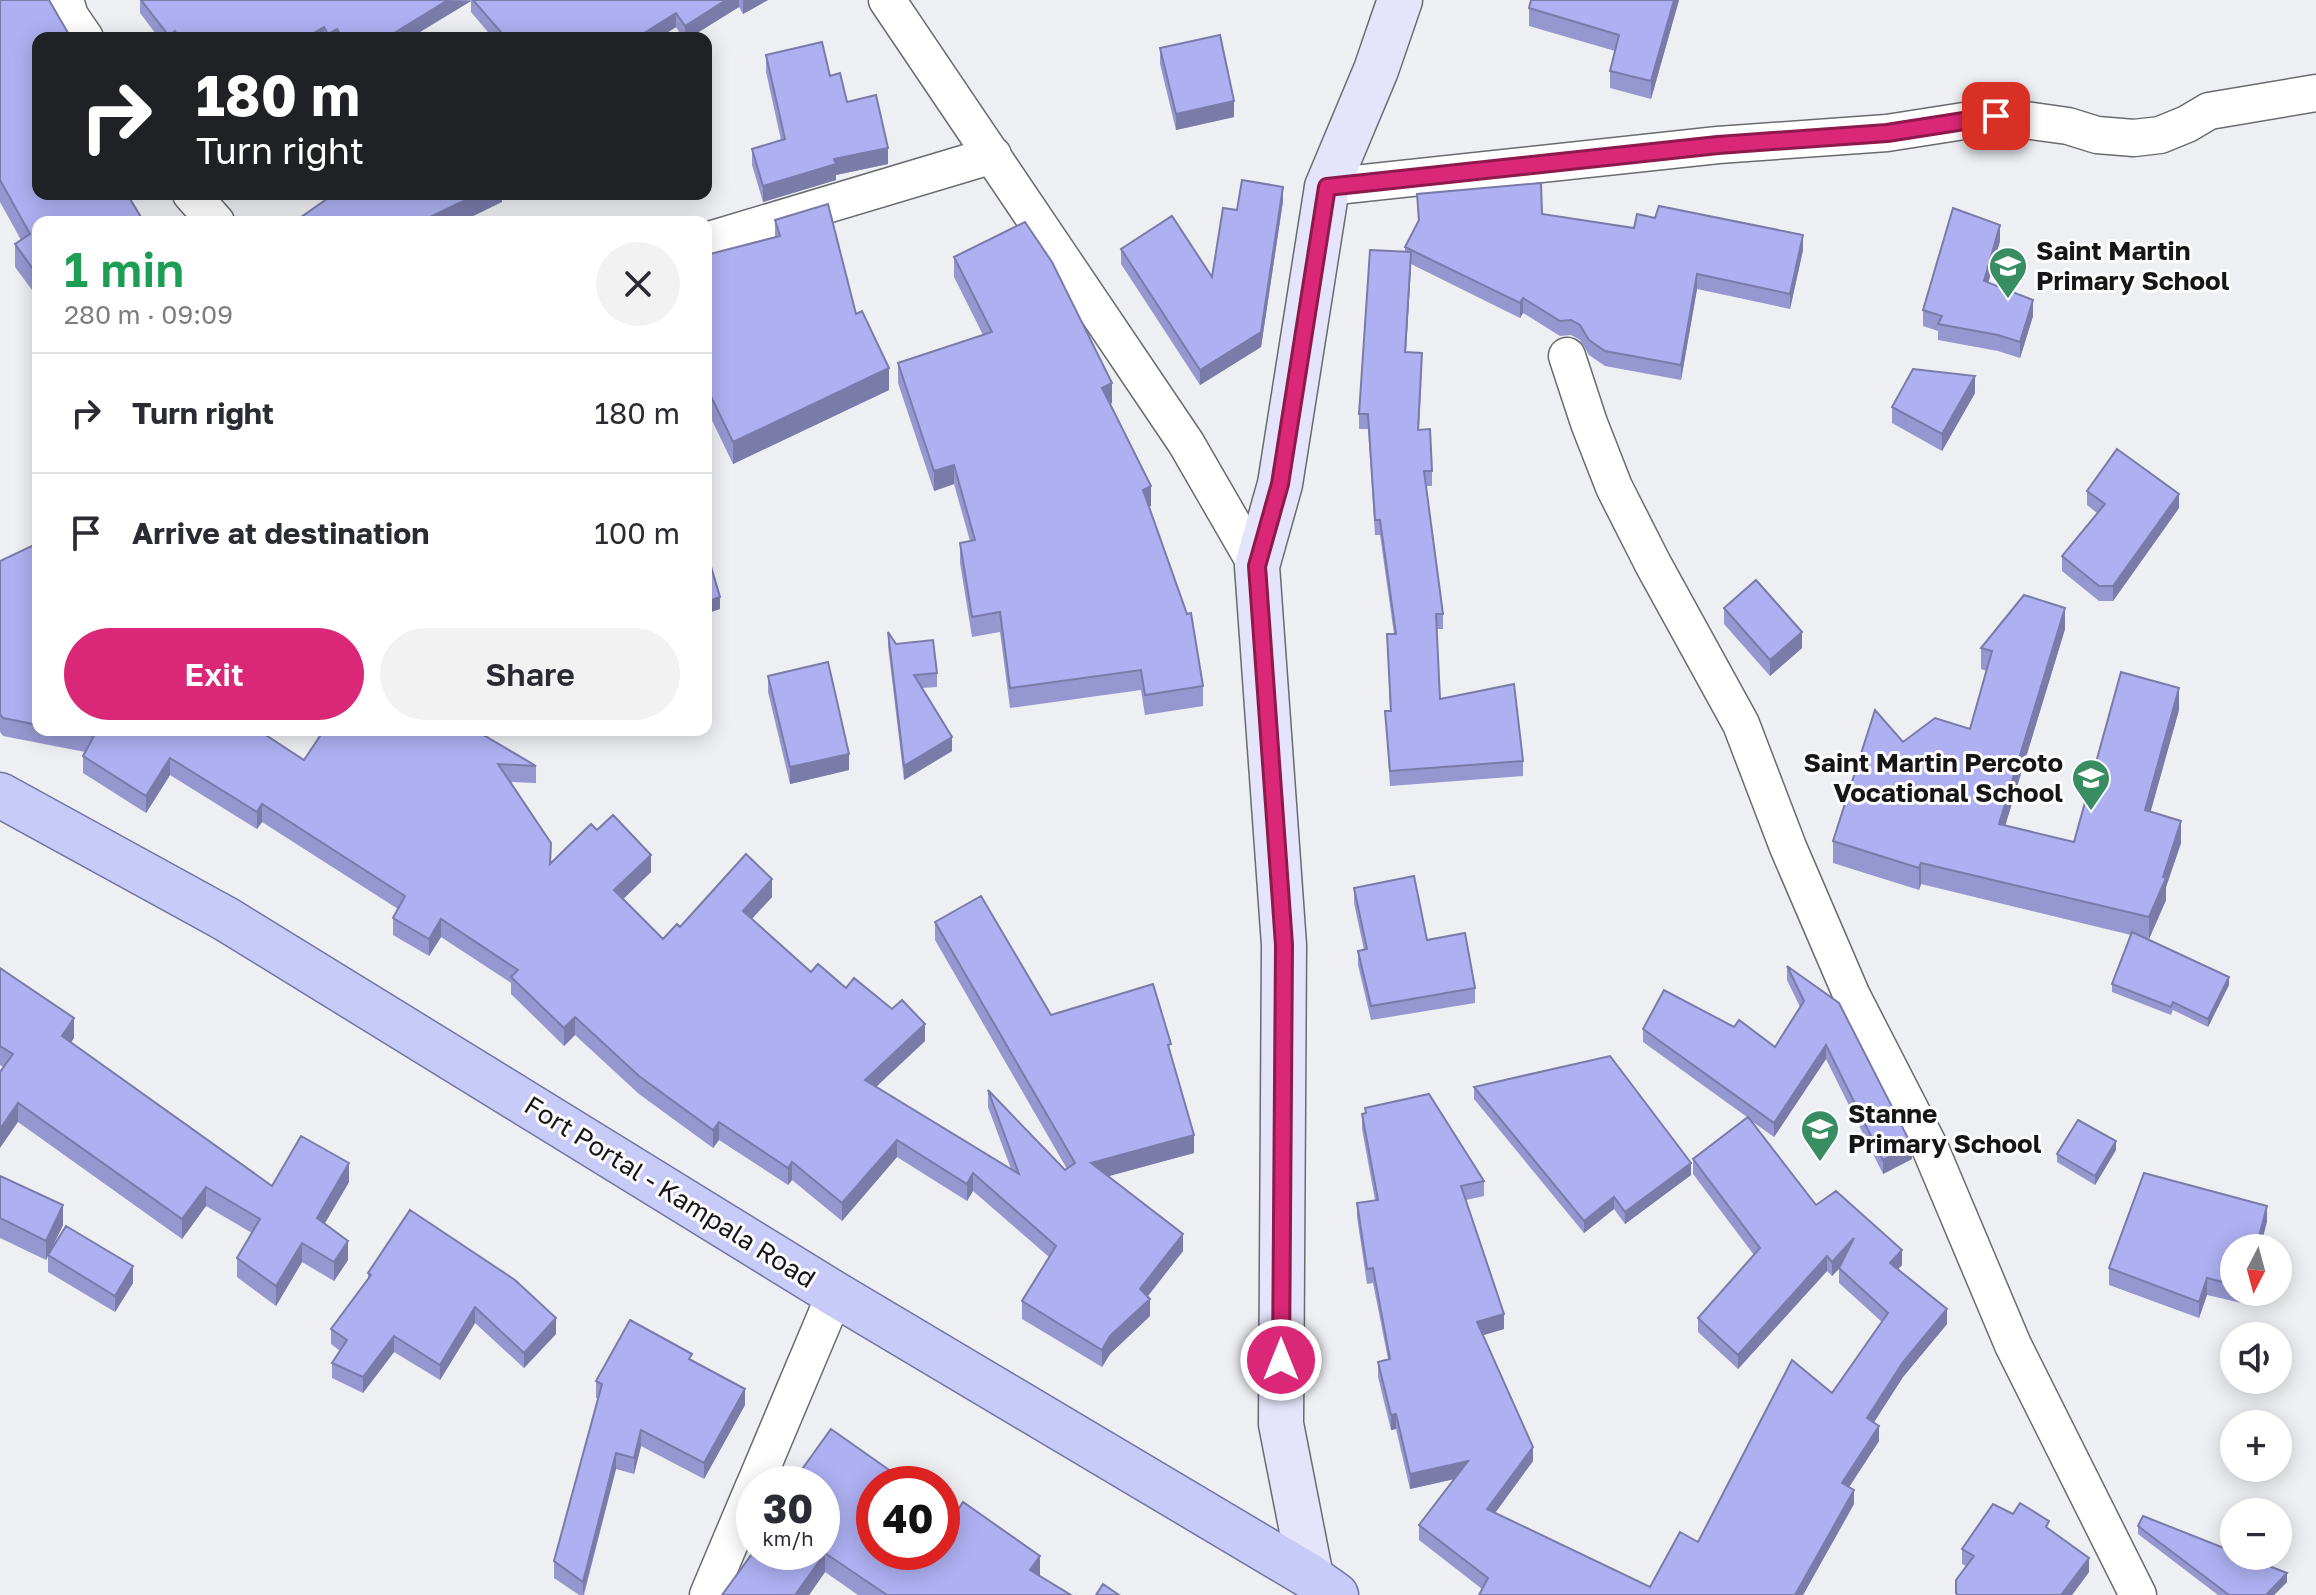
<!DOCTYPE html>
<html lang="en">
<head>
<meta charset="utf-8">
<style>
	body { margin:0; font-family:"Golos Text",sans-serif; background:#f2f2f3; color:#2b2b33; height:100vh; display:flex; flex-direction:column; font-size:30px; white-space:nowrap }
	* { box-sizing:border-box; margin:0 }
	p { font-size:26px; color:#7c7c81 }
	.icon { flex:none; width:44px; height:44px; fill:none; stroke:currentColor; stroke-width:2; stroke-linecap:round; stroke-linejoin:round }
	.map { position:relative; flex:1; overflow:hidden }
	.sheet { position:absolute; left:32px; top:216px; width:680px; height:520px; display:flex; flex-direction:column; background:#fff; border-radius:16px; box-shadow:0 4px 20px #0003 }
	.sheet>* { flex:none }
	.hud { position:absolute; left:32px; top:32px; width:680px; height:168px; border-radius:16px; box-shadow:0 4px 20px #0003; background:#202124; color:#fff; overflow:hidden }
	.needle { width:52px; rotate:186deg }
	.fabs { position:absolute; left:2220px; top:1234px; display:grid; gap:16px }
	.fabs a { display:grid; place-items:center; width:72px; height:72px; border-radius:50%; background:#fff; box-shadow:0 4px 20px #0003; font-size:40px }
	.speed { position:absolute; left:736px; top:1466px; display:flex; gap:16px; font-size:40px; font-weight:700; text-align:center }
	.speed>* { display:grid; place-content:center; width:104px; height:104px; border-radius:50%; background:#fff; box-shadow:0 4px 20px #0003; line-height:1 }
	.speed small { font-size:20px; font-weight:400 }
	.speed .limit { border:12px solid #d22; background:#fff; color:#111 }
	.pin { position:absolute; display:grid; place-items:center; width:68px; height:68px; color:#fff; margin:-34px; border-radius:16px; box-shadow:0 4px 12px #0006 }
	.me { position:absolute; width:88px; margin:-44px; rotate:0deg; stroke-linejoin:round; filter:drop-shadow(0 0 6px #0008) }
	.turn { display:flex; align-items:center; gap:28px; height:168px; padding:0 32px; font-size:36px }
	.turn .icon { width:104px; height:104px; stroke-width:2.5 }
	.turn b { display:block; font-size:56px; line-height:68px }
	.round { display:grid; place-items:center; flex:none; width:84px; height:84px; border-radius:42px; background:#f2f2f3 }
	.summary { display:flex; align-items:center; justify-content:space-between; height:136px; padding:0 32px }
	h1 { font-size:48px; font-weight:600; line-height:60px; color:#1e9e55 }
	.action { display:flex; gap:16px; margin-top:auto; padding:16px 32px }
	.action a { flex:1; height:92px; border-radius:48px; background:#db2777; color:#fff; font-size:32px; font-weight:600; line-height:92px; text-align:center }
	.action a+a { background:#f2f2f3; color:#2b2b33 }
	ul { padding:0; list-style:none }
	li { display:flex; align-items:center; gap:24px; height:120px; padding:0 32px; border-top:2px solid #e1e1e2 }
	li div { flex:1 }
	li b { display:block; font-size:30px }
	li em { font-style:normal }
	.map>svg:first-child { display:block }
	.lines { fill:none; stroke-linecap:round; stroke-linejoin:round }
	.street-casing { stroke:#6a6b6e; stroke-width:39 }
	.secondary-casing { stroke:#6a6b6e; stroke-width:47 }
	.primary-casing { stroke:#7274a5; stroke-width:47 }
	.street { stroke:#fff; stroke-width:36 }
	.secondary { stroke:#e4e4fb; stroke-width:44 }
	.primary { stroke:#c8caf7; stroke-width:44 }
	.wall { fill:#9697d0 }
	.shaded-wall { fill:#7a7ba9 }
	.building { fill:#aeb0f2; stroke:#7a7ba9; stroke-width:2 }
	.route-casing { stroke:#8e194d; stroke-width:20 }
	.route { stroke:#db2777; stroke-width:14 }
	.labels { text-anchor:middle; stroke-width:6; stroke-linejoin:round; paint-order:stroke }
	.poi-label { font-size:26px; font-weight:bold; fill:#161617; stroke:#fcfcff; text-anchor:start }
	.street-label { font-size:26px; fill:#161617; stroke:#fcfcff }
</style>
</head>
<body>
<div class="map">
<svg width="2316" height="1595" viewBox="0 0 2316 1595">
	<rect width="100%" height="100%" fill="#eeeff3"/>
	<g class="lines">
		<defs>
			<path id="street" d="M65,0L70,16L85,38
				M887,0L1186,443L1257,566
				M1327,187L1718,145L1887,133L1996,116L2068,126L2097,135L2134,138L2160,135L2187,124L2209,111L2316,93
				M191,194L216,222
				M706,241L993,155
				M1567,356L1589,423L1614,487L1653,564L1741,724L1788,847L1852,996L1930,1148L2013,1345L2138,1595
				M755,1484L835,1294
				M708,1595L754,1486"/>
			<path id="secondary" d="M1311,1577L1281,1424L1284,945L1257,566L1280,484L1327,187L1376,70L1400,0"/>
			<path id="primary" d="M0,795L226,919L835,1294L1311,1577L1336,1595"/>
		</defs>
		<use href="#street" class="street-casing"/>
		<use href="#secondary" class="secondary-casing"/>
		<use href="#primary" class="primary-casing"/>
		<use href="#street" class="street"/>
		<use href="#secondary" class="secondary"/>
		<use href="#primary" class="primary"/>
	</g>
	<path class="wall" d="M0,0L38,222V298L15,267V244L21,240L0,202Z
		M140,0H768L743,14L739,7L689,38H683L676,27L659,38H493L471,12V1L410,38H159L140,13Z
		M1531,0H1679L1651,99L1610,88V71L1615,51L1529,26V8Z
		M1160,48L1234,117L1176,130L1160,64Z
		M766,55L830,76L888,164L836,175V180L763,202L752,165V149L781,140L766,72Z
		M1417,194L1634,228L1803,250L1790,309L1697,289L1681,380L1605,366L1589,355L1580,340L1571,335L1560,336L1523,313L1520,318L1411,264L1406,352L1422,368L1419,430L1432,471V486H1426L1443,614V629H1437L1440,699L1523,761V776L1390,786L1385,711H1390L1387,634H1394L1380,535H1375L1368,429H1359V414L1405,252V247L1418,222Z
		M1283,201L1261,347L1200,385L1121,264V249L1212,277L1237,210Z
		M775,220L856,314L889,390L733,464L706,408V255L775,238Z
		M2000,241L1988,283L2033,316L2020,358L1998,351L1938,340V331L1923,326V310Z
		M954,257L1112,403L1110,404L1151,506L1149,507L1203,686V706L1145,715L1141,690L1010,708L1000,632L972,637L960,563V543L970,541L954,484L934,491L898,383V363L983,335L954,277Z
		M1975,393L1942,451L1892,423V407Z
		M2087,491L2179,508L2113,601H2099L2062,571V556L2097,513L2087,505Z
		M38,543V730H258L304,760L324,730L536,766V783L511,782L551,863L597,830L651,872L623,899L663,939L680,927L772,897L752,919L811,972L846,988L925,1041L876,1087L1011,1169L988,1107V1090L1065,1170L1067,1169L935,940V922L1051,1015L1171,1055L1194,1153L1108,1176L1183,1251L1148,1296L1150,1316L1110,1354L1102,1367L1022,1319V1301L1049,1257L973,1191L967,1201L897,1157L842,1221L792,1180L788,1185L719,1140L713,1148L639,1094L575,1035L564,1046L511,994V983L441,937L429,956L393,935V918L398,909L262,822L257,829L170,775L146,813L83,773V756L85,752L3,736L0,732V561Z
		M1724,608L1802,648L1770,676L1724,624Z
		M2065,629L2005,826L2074,842L2179,710L2150,812L2181,843L2166,887V900L2149,939L2229,985L2208,1027L2173,1010L2171,1015L2112,992V984L2131,935L1921,884L1919,890L1833,863V841L1903,742L1970,729L1987,671L1981,669V648Z
		M888,632L896,644L937,673V687L922,688L952,751L904,780L888,646Z
		M768,676L849,770L790,784L768,692Z
		M1354,888L1427,940L1475,988V1003L1371,1020L1358,965V951L1364,950L1354,903Z
		M1787,966L1912,1159L1883,1174L1826,1059L1774,1137L1750,1120L1816,1205L1902,1265L1898,1269L1947,1324L1903,1377L1874,1422L1879,1441L1849,1487L1854,1504L1803,1595L1482,1589L1419,1540V1525L1454,1479L1410,1489L1396,1429L1391,1430L1378,1377V1362L1388,1359L1373,1283L1367,1284L1357,1217V1203L1375,1200L1362,1129V1114L1365,1113V1108L1484,1181V1196L1466,1200L1504,1329L1483,1335L1533,1461L1495,1513L1650,1587L1698,1542L1832,1393L1882,1322L1839,1283V1269L1832,1276L1827,1271L1738,1369L1698,1332V1318L1754,1255L1693,1174V1159L1747,1117L1643,1042V1029L1775,1047L1800,1007L1787,980Z
		M0,968L74,1038L70,1043L272,1186L349,1182L324,1224L348,1260L334,1281L302,1262L276,1306L237,1277V1258L252,1233L206,1206L182,1239L18,1122L3,1067L0,1065Z
		M1474,1087L1691,1175L1625,1224L1614,1209L1584,1233L1474,1099Z
		M2116,1150L2095,1185L2057,1162V1154Z
		M0,1176L63,1225L50,1251L133,1283L115,1312L48,1272V1256L46,1260L0,1238Z
		M2267,1222L2234,1248V1292H2249L2246,1304L2207,1295L2199,1318L2109,1285V1268Z
		M368,1273L556,1334L524,1368L475,1323L440,1380L394,1352L363,1393L332,1378V1363L340,1351L331,1344V1329L368,1279Z
		M692,1361L745,1405L704,1479L641,1446L634,1474L616,1469L584,1595H579L554,1578V1561L598,1398H596V1381Z
		M831,1429L909,1484H874V1552H942V1507L954,1516L963,1502L1040,1556V1576L1071,1595H858L825,1572L809,1595H722L754,1551L822,1552V1484H795V1479Z
		M2013,1514L2049,1530L2089,1572L2072,1595H1956V1580L1966,1566L1962,1564V1549Z
		M2138,1526L2287,1582L2274,1595H2218L2138,1534Z"/>
	<path class="shaded-wall" d="M448,0L471,1L410,38H386Z
		M726,0H739V7L689,38H685V26Z
		M743,0H768L743,14Z
		M1674,0H1679L1651,99V81Z
		M676,13V27L659,38H636Z
		M324,27V38H305Z
		M337,29V38H328V34Z
		M175,31V38H169V36Z
		M1234,101V117L1176,130V114Z
		M888,148V164L836,175V180L763,202V186L834,159Z
		M1283,187V201L1261,347L1200,385V370Z
		M478,194H502V202L461,222H420Z
		M2000,225V241L1984,298V281Z
		M1803,235V250L1790,309V294Z
		M1411,252V267L1405,367V352Z
		M1697,274V289L1681,380V365Z
		M1523,298V313L1520,318V303Z
		M2033,300V316L2020,358V342Z
		M889,368V390L733,464V442Z
		M1975,376V393L1942,451V434Z
		M1112,383V403L1102,408V388Z
		M954,465V484L934,491V471Z
		M1151,486V506L1143,509V490Z
		M2179,494V508L2113,601V586Z
		M720,597V609L706,614V602Z
		M2065,608V629L1999,846V824Z
		M1802,632V648L1770,676V660Z
		M2179,688V710L2145,832V810Z
		M952,737V751L904,780V766Z
		M849,754V770L790,784V767Z
		M170,758V775L146,813V796Z
		M262,804V822L257,829V812Z
		M2181,821V843L2166,887V900L2149,939V917Z
		M651,855V872L614,908V890Z
		M1921,863V884L1919,890V868Z
		M772,879V897L743,928V911Z
		M441,919V937L429,956V939Z
		M2229,977V985L2208,1027V1019Z
		M575,1017V1035L564,1046V1028Z
		M74,1018V1038L62,1056V1036Z
		M925,1024V1041L865,1097V1080Z
		M1826,1045V1059L1774,1137V1123Z
		M18,1103V1122L0,1148V1129Z
		M719,1122V1140L713,1148V1130Z
		M1194,1135V1153L1091,1181V1163Z
		M897,1140V1157L842,1221V1203Z
		M2116,1141V1150L2095,1185V1176Z
		M1912,1146V1159L1883,1174V1160Z
		M792,1162V1180L788,1185V1168Z
		M349,1163V1182L317,1237V1218Z
		M1691,1163V1175L1625,1224V1212Z
		M973,1173V1191L967,1201V1184Z
		M206,1187V1206L182,1239V1219Z
		M1614,1197V1209L1584,1233V1221Z
		M63,1205V1225L46,1260V1241Z
		M2267,1206V1222L2260,1248H2256Z
		M1183,1234V1251L1140,1306V1289Z
		M1854,1238V1253L1832,1276V1262Z
		M348,1241V1260L334,1281V1262Z
		M302,1243V1262L276,1306V1286Z
		M1902,1250V1265L1890,1277V1263Z
		M1827,1256V1271L1738,1369V1355Z
		M133,1266V1283L115,1312V1296Z
		M2207,1278V1295L2199,1318V1302Z
		M2246,1292H2249L2246,1304Z
		M1150,1299V1316L1110,1354L1102,1367V1350L1110,1336Z
		M475,1307V1323L440,1380V1365Z
		M1947,1309V1324L1903,1377L1867,1433V1418L1903,1362Z
		M1504,1314V1329L1477,1337V1322Z
		M556,1318V1334L524,1368V1353Z
		M394,1336V1352L363,1393V1377Z
		M745,1389V1405L704,1479V1463Z
		M1396,1414V1429L1391,1430V1415Z
		M1879,1426V1441L1842,1498V1483Z
		M641,1430V1446L634,1474V1458Z
		M1533,1447V1461L1487,1524V1509Z
		M616,1453V1469L583,1595V1582Z
		M1468,1461V1476L1410,1489V1474Z
		M1854,1490V1504L1803,1595H1795Z
		M825,1553V1572L809,1595H795Z
		M1040,1556V1576L1030,1570Z
		M2089,1558V1572L2072,1595H2061Z
		M2287,1573V1582L2274,1595H2266Z"/>
	<path class="building" d="M0,0H49L71,38H38V194H127L144,222H38V276L15,244L30,234L0,180Z
		M141,0H448L386,38H343L337,29L328,34L324,27L305,38H179L175,31L169,36Z
		M473,0H726L685,26L676,13L636,38H506Z
		M1531,0H1674L1651,81L1610,71L1619,35L1529,8Z
		M1220,35L1234,101L1176,114L1160,48Z
		M822,42L830,76L840,73L847,102L876,95L888,148L834,159L836,164L763,186L752,149L785,139L766,55Z
		M1242,180L1283,187L1261,332L1200,370L1121,249L1172,216L1212,277L1223,208L1237,210Z
		M1541,183L1542,214L1634,228L1637,214L1655,218L1659,206L1803,235L1790,294L1697,274L1681,365L1605,351L1589,340L1580,325L1571,320L1560,321L1523,298L1520,303L1405,247L1419,220L1417,194Z
		M334,194H478L420,222H299L297,220Z
		M828,204L856,314L862,311L889,368L733,442L706,386V255L780,236L775,220Z
		M1953,208L2000,225L1984,281L2033,300L2020,342L1998,335L1938,324L1942,316L1923,310Z
		M1025,222L1052,262L1112,383L1102,388L1151,486L1143,490L1187,614L1191,613L1203,686L1145,695L1141,670L1010,688L1000,612L972,617L960,543L975,540L954,465L934,471L898,363L992,332L954,257Z
		M1370,250L1411,252L1405,352L1422,353L1418,430L1430,429L1432,471H1424L1443,614H1436L1440,699L1514,684L1523,761L1390,771L1385,711H1391L1387,634H1396L1380,520H1375L1368,414H1359Z
		M1913,369L1975,376L1942,434L1892,407Z
		M2117,449L2179,494L2113,586H2099L2062,556L2105,504L2087,491Z
		M38,543V725L3,718L0,714V561Z
		M706,550L720,597L706,602Z
		M1756,580L1802,632L1770,660L1724,608Z
		M2024,595L2065,608L1999,824L2074,842L2121,672L2179,688L2145,810L2181,821L2163,877L2166,878L2149,917L1921,863L1919,868L1833,841L1875,710L1903,742L1935,718L1970,729L1992,651L1981,648Z
		M888,632L896,644L933,640L937,673L914,675L952,737L904,766Z
		M828,662L849,754L790,767L768,676Z
		M64,730H258L304,760L324,730H475L536,766L498,764L551,843L550,864L591,824L597,830L613,815L651,855L614,890L663,939L677,924L680,927L746,854L772,879L743,911L811,972L818,964L846,988L854,978L892,1009L902,1000L925,1024L865,1080L1019,1174L988,1090L1065,1170L1075,1163L935,922L981,896L1051,1015L1153,984L1171,1044L1168,1045L1194,1135L1091,1163L1183,1234L1140,1289L1150,1299L1110,1336L1102,1350L1022,1301L1056,1246L973,1173L967,1184L897,1140L842,1203L792,1162L788,1168L719,1122L713,1130L639,1076L575,1017L564,1028L511,977L518,970L441,919L429,939L393,918L405,896L262,804L257,812L170,758L146,796L83,756L94,736Z
		M1414,876L1427,940L1465,933L1475,988L1371,1006L1358,951L1367,949L1354,888Z
		M2132,932L2229,977L2208,1019L2173,1002L2171,1007L2112,984Z
		M1787,966L1839,1003L1912,1146L1883,1160L1826,1045L1774,1123L1643,1029L1664,990L1734,1027L1739,1020L1775,1047L1804,1001Z
		M0,968L74,1018L62,1036L272,1186L301,1136L349,1163L317,1218L348,1241L334,1262L302,1243L276,1286L237,1258L260,1219L206,1187L182,1219L18,1103L0,1129V1072L13,1054L0,1046Z
		M1610,1056L1691,1163L1625,1212L1614,1197L1584,1221L1474,1087Z
		M1429,1094L1484,1181L1461,1186L1504,1314L1477,1322L1533,1447L1487,1509L1650,1587L1680,1532L1698,1542L1792,1360L1832,1393L1888,1313L1839,1268L1854,1238L1832,1262L1827,1256L1738,1355L1698,1318L1760,1248L1693,1159L1748,1117L1816,1205L1836,1191L1902,1250L1890,1263L1947,1309L1903,1362L1867,1418L1879,1426L1842,1483L1854,1490L1795,1595H1479L1488,1578L1419,1525L1468,1461L1410,1474L1396,1414L1391,1415L1378,1362L1390,1359L1373,1268L1367,1269L1357,1203L1378,1200L1362,1114L1366,1113L1365,1108Z
		M2078,1120L2116,1141L2095,1176L2057,1154Z
		M2144,1173L2267,1206L2256,1248H2234V1285L2207,1278L2199,1302L2109,1268Z
		M0,1176L63,1205L46,1241L0,1218Z
		M410,1210L515,1280L556,1318L524,1353L475,1307L440,1365L394,1336L363,1377L332,1363L347,1340L331,1329L371,1275L368,1273Z
		M66,1226L133,1266L115,1296L48,1255Z
		M630,1320L692,1354L689,1359L745,1389L704,1463L641,1430L634,1458L616,1453L583,1582L554,1561L602,1384L596,1381Z
		M831,1429L909,1484H874V1552H942V1507L954,1516L963,1502L1040,1556L1030,1570L1071,1595H887L825,1553L795,1595H722L754,1551L822,1552V1484H802L795,1479Z
		M2020,1503L2049,1521L2046,1527L2089,1558L2061,1595H1958L1956,1593V1580L1974,1556L1962,1549L1993,1504L2013,1514Z
		M2143,1516L2234,1552V1556H2243L2287,1573L2266,1595H2229L2138,1526Z
		M1103,1584L1119,1595H1096Z"/>
	<g class="lines">
		<defs>
			<path id="route" d="M1281,1360L1284,945L1257,566L1280,484L1327,187L1718,145L1887,133L1996,116"/>
		</defs>
		<use href="#route" class="route-casing"/>
		<use href="#route" class="route"/>
	</g>
	<defs>
		<symbol id="school-pin" viewBox="-11 -11 22 30"><path d="M0 17L-7.5 6A9.5 9.5 0 1 1 7.5 6Z" fill="#388e62" stroke="#fcfcff"/><path d="M0-5L7-2L0 1L-7-2ZM-4 1L0 2.5L4 1V4Q0 6-4 4Z" fill="#fff"/></symbol>
	</defs>
	<g fill-rule="evenodd">
		<use href="#school-pin" x="1986" y="244" width="44" height="60"/>
		<use href="#school-pin" x="2069" y="756" width="44" height="60"/>
		<use href="#school-pin" x="1798" y="1107" width="44" height="60"/>
	</g>
	<g class="labels">
		<g class="poi-label">
			<text x="2036" y="260">Saint Martin<tspan x="2036" dy="30">Primary School</tspan></text>
			<text x="2063" y="772" text-anchor="end">Saint Martin Percoto<tspan x="2063" dy="30">Vocational School</tspan></text>
			<text x="1848" y="1123">Stanne<tspan x="1848" dy="30">Primary School</tspan></text>
		</g>
		<g class="street-label">
			<text transform="translate(670 1192) rotate(32)" y="9">Fort Portal - Kampala Road</text>
		</g>
	</g>
</svg>
<div class="fabs">
<a><svg class="needle" viewBox="-14 -14 28 28"><path d="M0-13l5 13h-10z" fill="#e53935"/><path d="M0 13l5-13h-10z" fill="#7c7c81"/></svg></a>
<a><svg class="icon" aria-label="sound" viewBox="0 0 24 24"><path d="M4 9h4l5-4v14l-5-4H4zM17 9q2 3 0 6"/></svg></a>
<a>+</a>
<a>−</a>
</div>
<div class="speed"><div>30<small>km/h</small></div><div class="limit">40</div></div>
<div class="pin" style="left:1996px;top:116px;background:#d93025"><svg class="icon" aria-label="arrive" viewBox="0 0 24 24"><path d="M6 21V4h12l-3 4 3 4H6"/></svg></div>
<svg class="me" style="left:1281px;top:1360px" viewBox="-20 -20 40 40"><circle r="17" fill="#db2777" stroke="#fff" stroke-width="3"/><path d="M0-11L8 9 0 5-8 9z" fill="#fff"/></svg>
<div class="hud">
<div class="turn"><svg class="icon" aria-label="right" viewBox="0 0 24 24"><path d="M7 20v-9h11M14 6l5 5-5 5"/></svg><div><b>180 m</b>Turn right</div></div>
</div>
<section class="sheet">
<div class="summary"><div><h1>1 min</h1><p>280 m · 09:09</p></div><a class="round"><svg class="icon" aria-label="close" viewBox="0 0 24 24"><path d="M6 6l12 12M18 6L6 18"/></svg></a></div>
<ul>
<li><svg class="icon" aria-label="right" viewBox="0 0 24 24"><path d="M7 20v-9h11M14 6l5 5-5 5"/></svg><div><b>Turn right</b></div><em>180 m</em></li>
<li><svg class="icon" aria-label="arrive" viewBox="0 0 24 24"><path d="M6 21V4h12l-3 4 3 4H6"/></svg><div><b>Arrive at destination</b></div><em>100 m</em></li>
</ul>
<div class="action"><a>Exit</a><a>Share</a></div>
</section>
</div>
</body>
</html>
